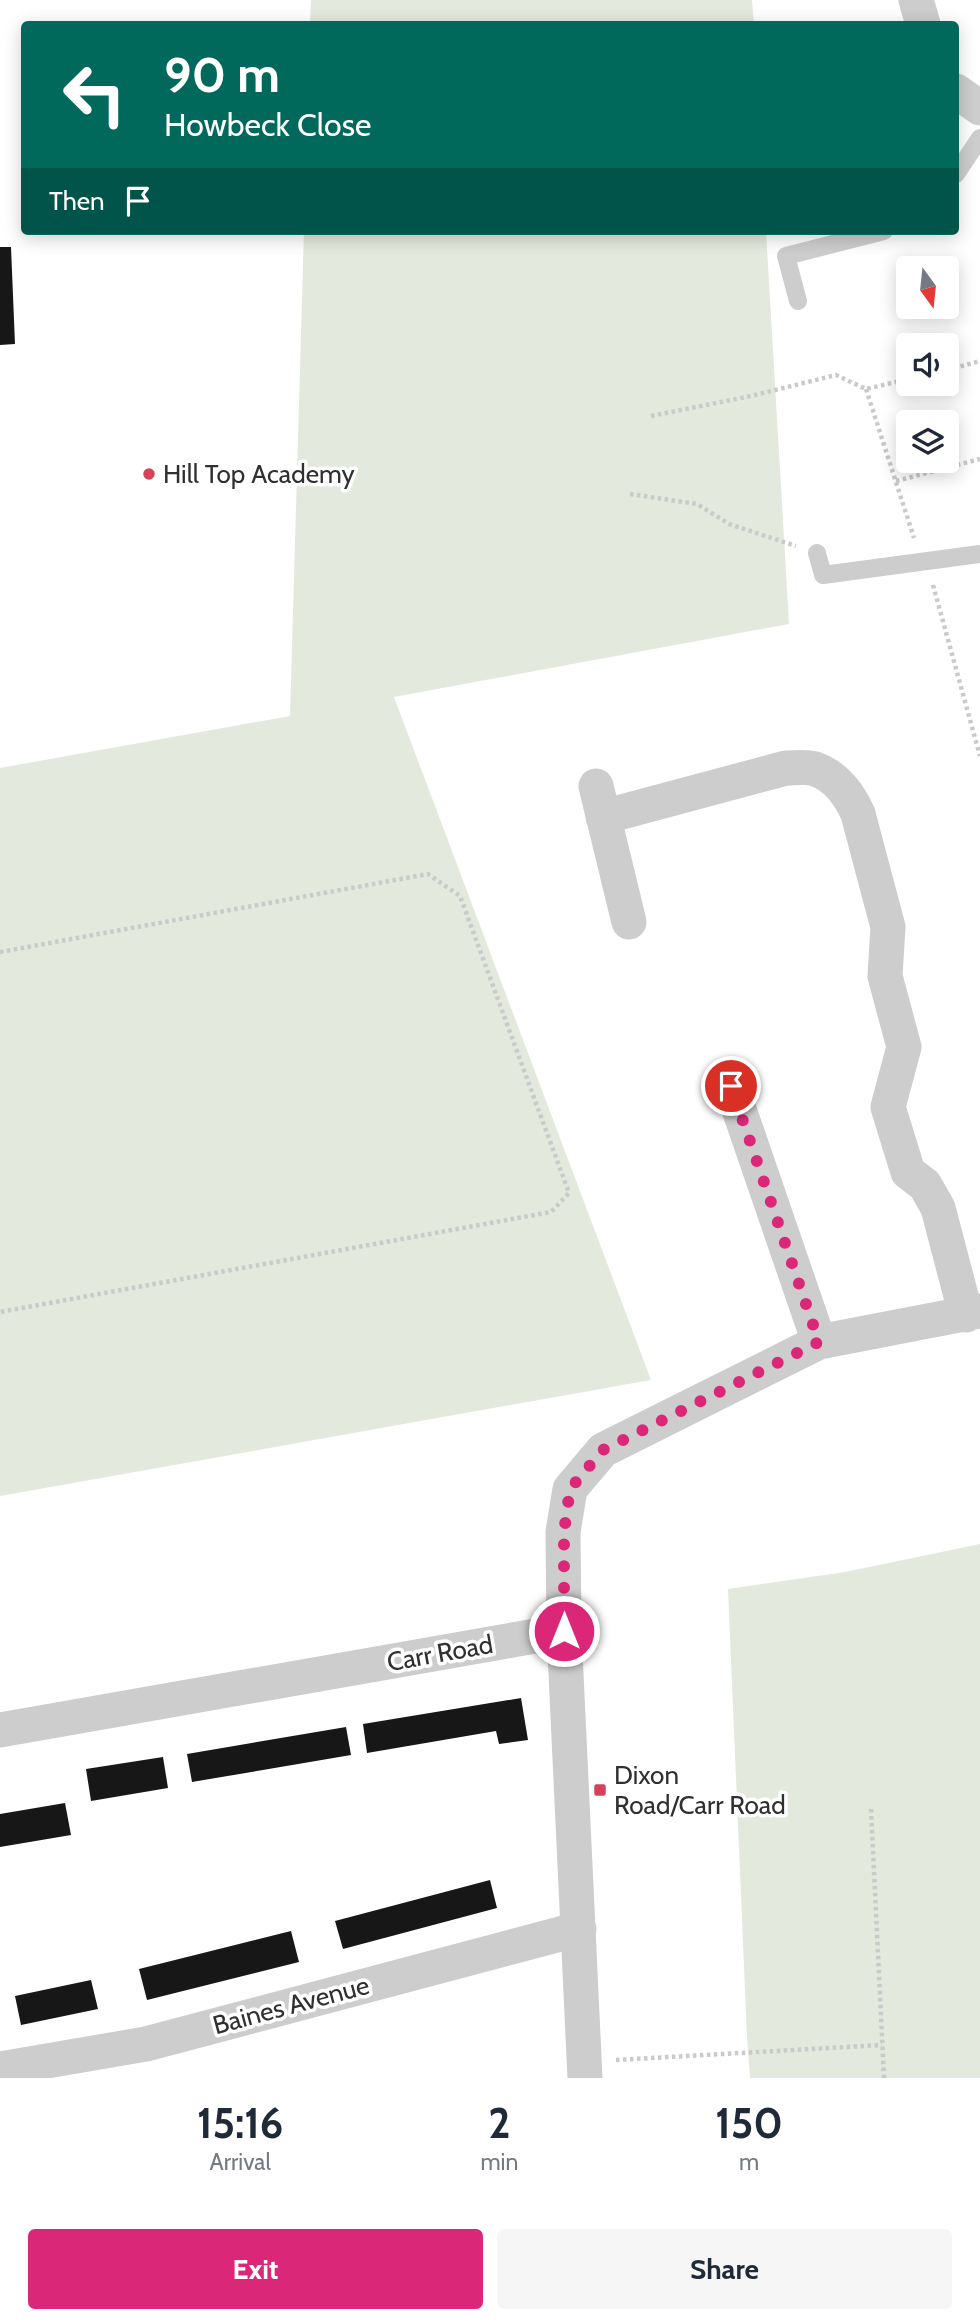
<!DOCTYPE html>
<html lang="en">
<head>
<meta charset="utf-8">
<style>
	body { margin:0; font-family:Cabin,sans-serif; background:#f6f6f7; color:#1f2937; height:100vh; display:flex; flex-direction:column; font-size:26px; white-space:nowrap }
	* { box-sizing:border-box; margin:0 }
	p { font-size:23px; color:#747a83 }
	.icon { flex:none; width:38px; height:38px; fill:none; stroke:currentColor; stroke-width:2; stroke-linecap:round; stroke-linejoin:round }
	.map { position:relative; height:2078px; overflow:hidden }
	.side { display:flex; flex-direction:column; background:#fff; flex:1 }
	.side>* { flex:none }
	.guide { position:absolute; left:21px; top:21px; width:938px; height:214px; border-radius:7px; box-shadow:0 4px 18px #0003; background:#00695c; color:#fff; overflow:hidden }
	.needle { width:46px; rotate:165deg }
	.buttons { position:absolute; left:896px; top:256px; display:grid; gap:14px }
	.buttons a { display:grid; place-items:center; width:63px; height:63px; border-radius:7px; background:#fff; box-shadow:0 4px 18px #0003; font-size:35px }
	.pin { position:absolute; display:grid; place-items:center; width:60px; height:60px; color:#fff; margin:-30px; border:4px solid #fff; border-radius:50%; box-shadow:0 2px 7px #0007 }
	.me { position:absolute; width:77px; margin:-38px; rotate:0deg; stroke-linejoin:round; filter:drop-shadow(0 0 5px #0008) }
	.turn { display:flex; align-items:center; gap:24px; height:147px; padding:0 28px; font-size:32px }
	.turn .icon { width:91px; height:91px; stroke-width:2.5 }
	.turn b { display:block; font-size:49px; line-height:60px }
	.then { display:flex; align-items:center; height:66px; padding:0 28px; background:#0003; gap:14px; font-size:26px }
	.eta { display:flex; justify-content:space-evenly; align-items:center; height:119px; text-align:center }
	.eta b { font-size:42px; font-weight:700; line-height:49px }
	.cta { display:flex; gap:14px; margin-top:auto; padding:14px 28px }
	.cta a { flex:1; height:80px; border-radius:7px; background:#db2777; color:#fff; font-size:28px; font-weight:700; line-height:80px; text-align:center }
	.cta a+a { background:#f6f6f7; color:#1f2937 }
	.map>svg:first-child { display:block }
	.green { fill:#e4e9dd }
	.building { fill:#171717 }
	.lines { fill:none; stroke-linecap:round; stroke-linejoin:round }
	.path { stroke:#cacaca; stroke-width:4.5; stroke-dasharray:3.5 3.5; stroke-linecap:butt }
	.lane { stroke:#cdcdcd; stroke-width:18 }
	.street { stroke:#cdcdcd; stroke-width:35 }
	.route { stroke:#db2777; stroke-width:12; stroke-dasharray:0 21.6 }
	.poi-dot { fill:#d64358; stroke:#fff; stroke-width:2.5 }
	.labels { text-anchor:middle; stroke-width:7; stroke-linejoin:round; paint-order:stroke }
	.poi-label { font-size:26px; fill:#303030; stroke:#fff; text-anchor:start }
	.street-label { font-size:26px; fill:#303030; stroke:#fff }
</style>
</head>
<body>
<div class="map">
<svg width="980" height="2078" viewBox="0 0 980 2078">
	<rect width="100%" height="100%" fill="#fff"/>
	<path class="green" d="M311,0H752L754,24H310Z
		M304,231H766L789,624L394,697L651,1380L0,1496V768L290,716Z
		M980,1544V2078H750L747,2037L728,1589L845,1572Z"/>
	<path class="building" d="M0,247H11L15,344L0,345Z
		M521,1698L528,1740L499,1744L496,1731L367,1753L363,1724Z
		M346,1727L351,1755L192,1782L187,1754Z
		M163,1757L168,1788L91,1801L86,1769Z
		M65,1803L71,1835L0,1847V1814Z
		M490,1880L497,1908L343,1949L335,1921Z
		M291,1931L299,1962L147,2000L139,1969Z
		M91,1980L98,2009L21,2025L15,1996Z"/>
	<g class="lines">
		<path class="path" d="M947,370L980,361
			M866,389L914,538
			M651,416L751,396L836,375L866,389L908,379
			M896,481L980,459
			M630,494L697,504L729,524L796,546
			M933,585L980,756
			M0,952L428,874L460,896L569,1193L551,1212L0,1312
			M871,1809L884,2078
			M616,2060L882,2045"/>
		<path class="lane" d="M956,174L980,138
			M798,301L786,256L884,231
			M817,553L823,575L980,554"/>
		<path class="street" d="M916,0L923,24
			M956,91L980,108
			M596,786L629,922
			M603,817L786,768C795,768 807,766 815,769C836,776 850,796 858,814L888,927L885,976L904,1047L888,1107L908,1172L925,1185L938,1208L966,1315
			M731,1086L819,1342
			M564,1631L563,1532L570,1489L603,1450L819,1342L980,1311
			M0,1730L564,1631L585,2078
			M0,2069L146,2044L579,1929"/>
	</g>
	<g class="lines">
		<path class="route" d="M564,1631V1532L570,1489L603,1450L819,1342L731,1086"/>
	</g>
	<g class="poi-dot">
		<circle cx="149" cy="474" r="7"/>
		<rect x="593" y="1783" width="14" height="14" rx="3.5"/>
	</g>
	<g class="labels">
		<g class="poi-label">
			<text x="163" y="483">Hill Top Academy</text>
			<text x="614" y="1784">Dixon<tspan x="614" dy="30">Road/Carr Road</tspan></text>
		</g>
		<g class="street-label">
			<text transform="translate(440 1653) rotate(-10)" y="9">Carr Road</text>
			<text transform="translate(291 2005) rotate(-15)" y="9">Baines Avenue</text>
		</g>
	</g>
</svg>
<div class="buttons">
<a><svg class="needle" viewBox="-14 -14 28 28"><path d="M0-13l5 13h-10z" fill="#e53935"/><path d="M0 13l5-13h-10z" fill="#747a83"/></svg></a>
<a><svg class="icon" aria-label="sound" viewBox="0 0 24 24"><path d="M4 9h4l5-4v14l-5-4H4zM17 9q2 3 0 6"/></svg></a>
<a><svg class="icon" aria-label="layers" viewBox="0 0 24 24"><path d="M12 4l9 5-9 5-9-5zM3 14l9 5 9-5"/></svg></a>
</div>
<div class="pin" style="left:731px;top:1086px;background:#d93025"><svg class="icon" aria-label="arrive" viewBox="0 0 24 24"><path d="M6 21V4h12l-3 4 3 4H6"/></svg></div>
<svg class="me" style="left:564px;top:1631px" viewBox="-20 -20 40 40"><circle r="17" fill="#db2777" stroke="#fff" stroke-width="3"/><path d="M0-11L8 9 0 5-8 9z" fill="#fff"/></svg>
<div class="guide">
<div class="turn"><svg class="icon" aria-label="left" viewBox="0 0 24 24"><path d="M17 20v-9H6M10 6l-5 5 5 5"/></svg><div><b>90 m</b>Howbeck Close</div></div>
<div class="then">Then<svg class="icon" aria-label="arrive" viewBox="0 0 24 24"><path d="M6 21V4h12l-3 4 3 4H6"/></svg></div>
</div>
</div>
<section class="side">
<div class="eta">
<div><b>15:16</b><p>Arrival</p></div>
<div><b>2</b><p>min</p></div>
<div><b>150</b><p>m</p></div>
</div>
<div class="cta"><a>Exit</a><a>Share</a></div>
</section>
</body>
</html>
